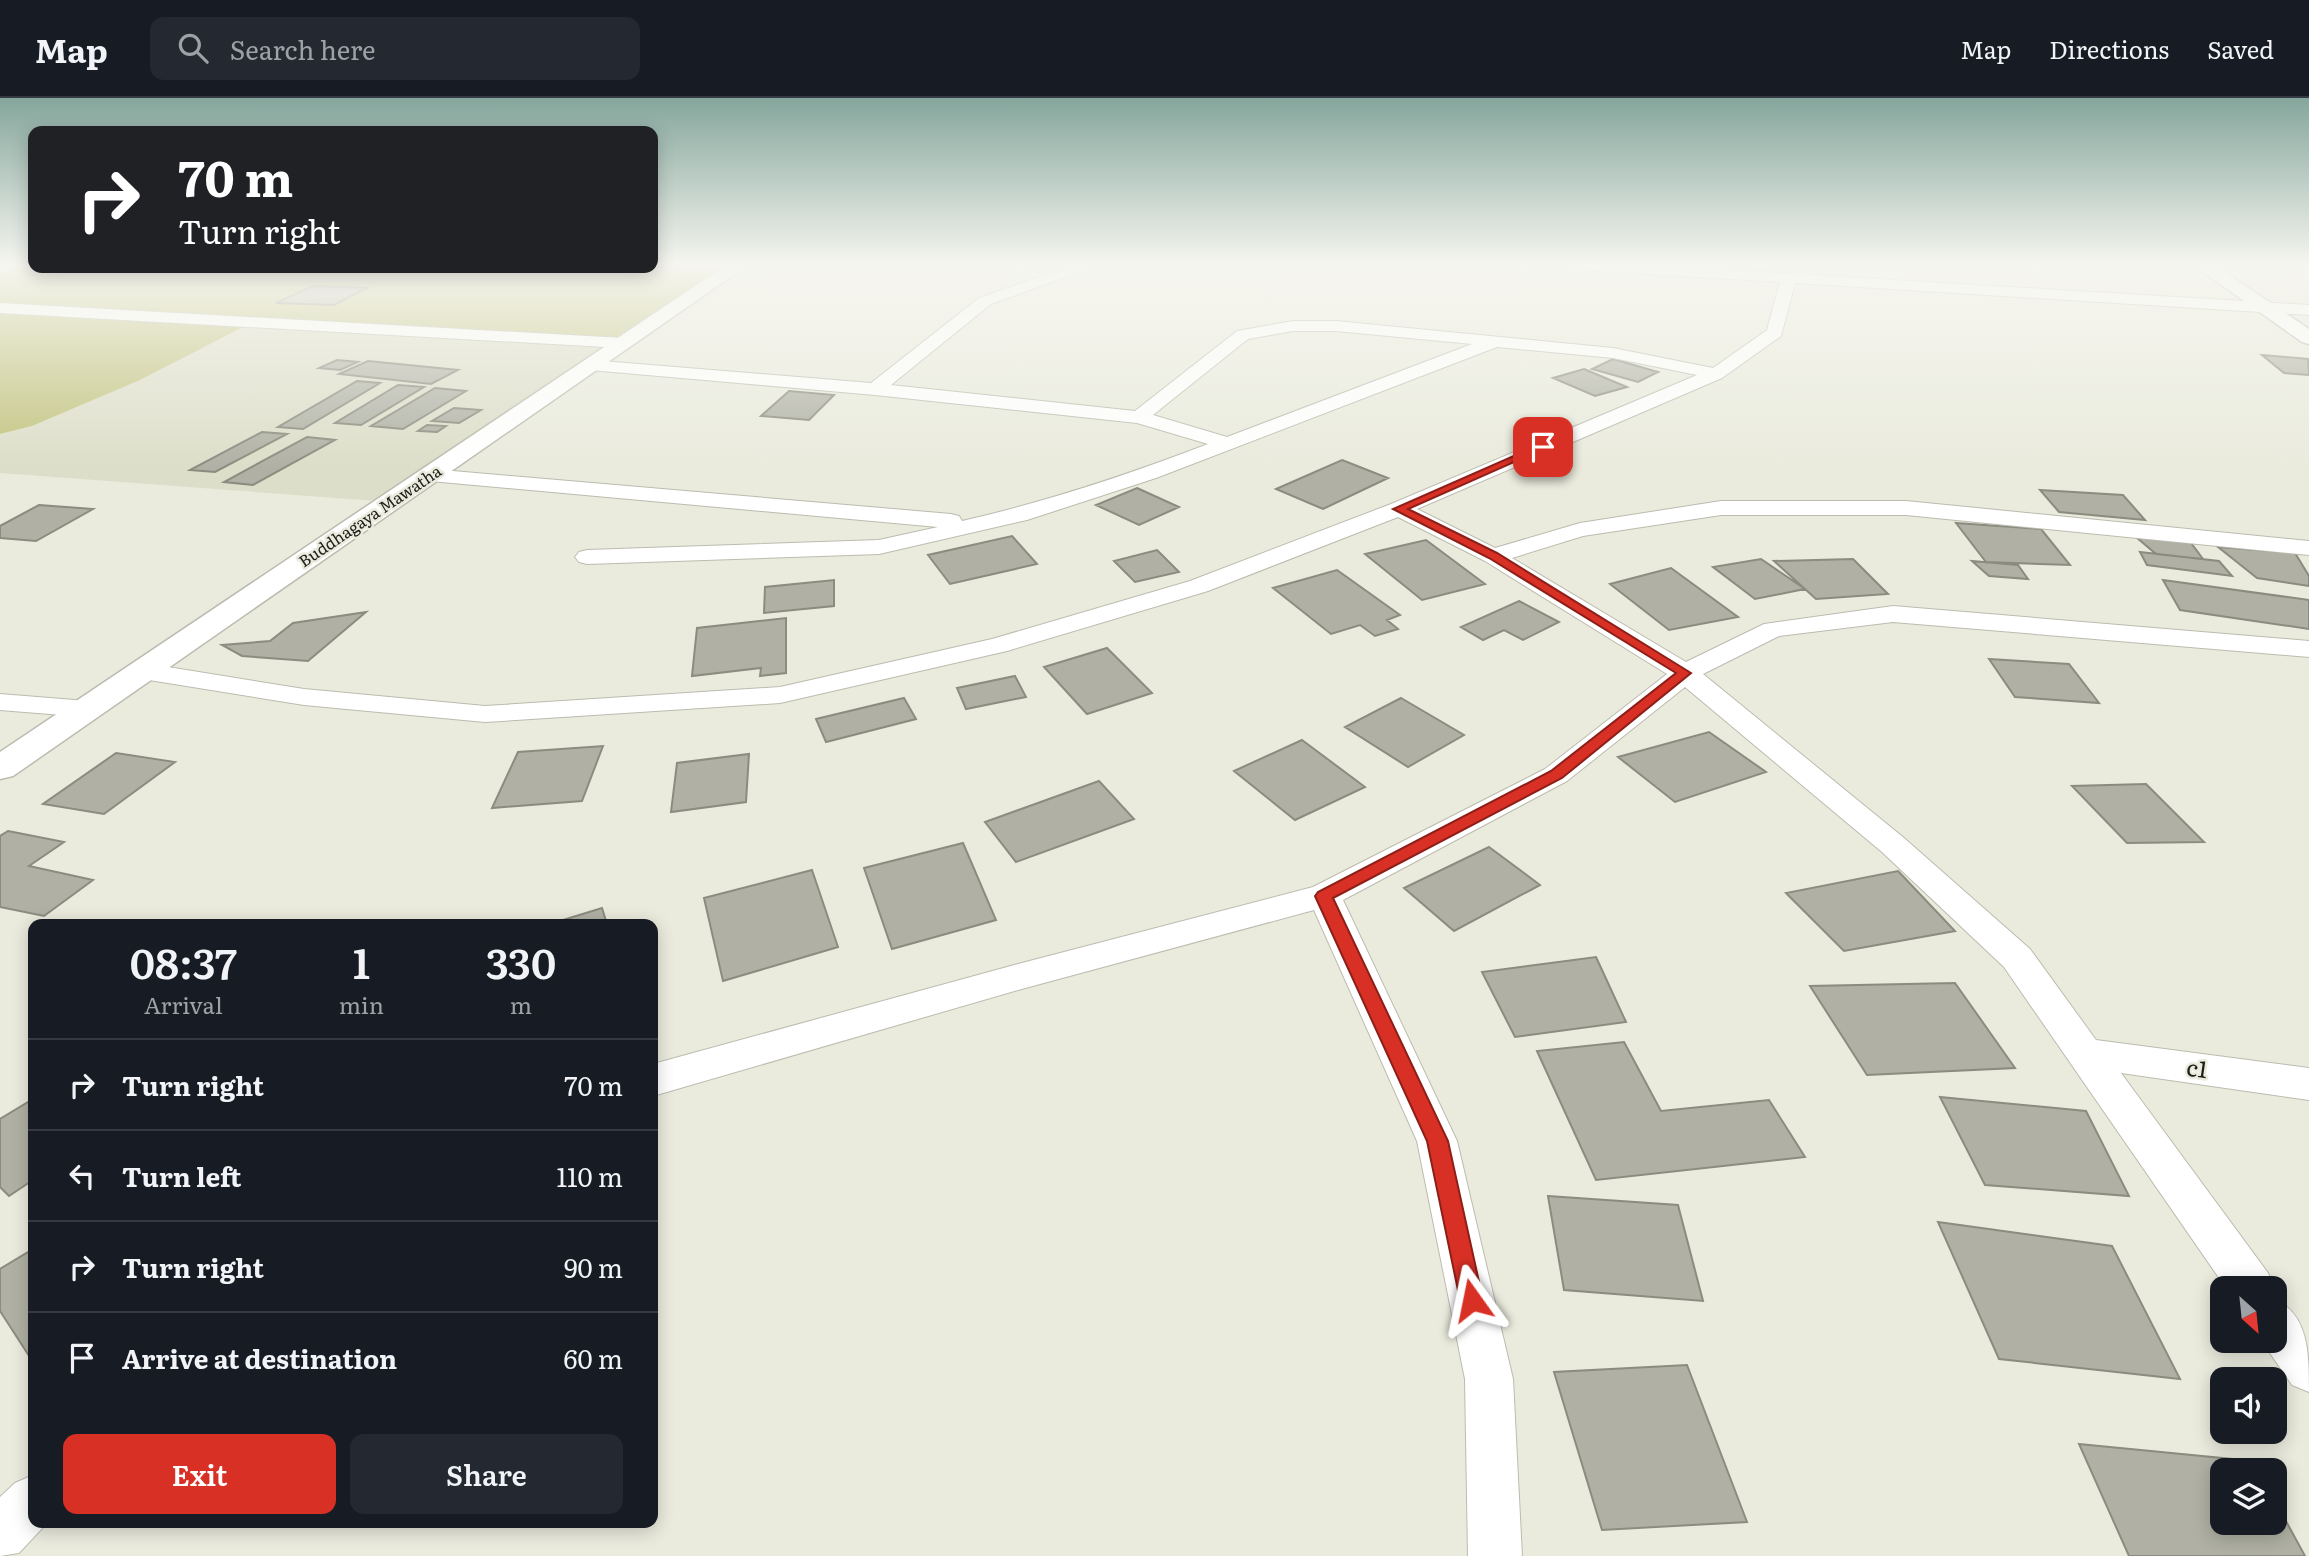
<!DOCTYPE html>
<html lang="en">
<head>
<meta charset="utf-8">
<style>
	body { margin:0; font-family:Literata,serif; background:#242831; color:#f1f3f6; height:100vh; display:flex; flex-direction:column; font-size:26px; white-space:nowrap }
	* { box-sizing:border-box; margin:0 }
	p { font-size:23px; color:#9ea1a6 }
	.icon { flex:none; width:38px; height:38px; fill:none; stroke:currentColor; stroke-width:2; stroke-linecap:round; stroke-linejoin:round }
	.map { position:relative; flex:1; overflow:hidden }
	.side { position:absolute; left:28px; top:821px; width:630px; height:609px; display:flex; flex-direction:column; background:#171b24; border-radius:14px; box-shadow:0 4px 18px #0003 }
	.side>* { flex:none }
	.top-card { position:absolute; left:28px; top:28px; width:630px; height:147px; border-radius:14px; box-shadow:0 4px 18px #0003; background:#202124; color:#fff; overflow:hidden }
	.needle { width:46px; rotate:153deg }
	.controls { position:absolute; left:2210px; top:1178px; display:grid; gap:14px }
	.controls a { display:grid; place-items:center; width:77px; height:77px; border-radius:14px; background:#171b24; box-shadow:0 4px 18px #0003; font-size:35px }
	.pin { position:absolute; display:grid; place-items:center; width:60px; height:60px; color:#fff; margin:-30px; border-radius:14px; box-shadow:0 4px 10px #0006 }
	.me { position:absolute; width:77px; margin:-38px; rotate:348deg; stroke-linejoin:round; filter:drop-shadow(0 0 5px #0008) }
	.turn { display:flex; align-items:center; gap:24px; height:147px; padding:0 35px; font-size:32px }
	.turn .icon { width:91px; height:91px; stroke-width:2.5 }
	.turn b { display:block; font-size:49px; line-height:60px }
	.eta { display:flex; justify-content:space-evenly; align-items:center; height:119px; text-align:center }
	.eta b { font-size:42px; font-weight:600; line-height:49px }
	.action { display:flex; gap:14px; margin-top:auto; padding:14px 35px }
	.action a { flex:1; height:80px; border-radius:14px; background:#d93025; color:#fff; font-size:28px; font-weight:600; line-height:80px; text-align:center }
	.action a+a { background:#242831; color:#f1f3f6 }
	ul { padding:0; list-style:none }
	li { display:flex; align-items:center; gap:21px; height:91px; padding:0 35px; border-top:2px solid #363941 }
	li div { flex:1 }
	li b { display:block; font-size:26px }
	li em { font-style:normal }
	header { display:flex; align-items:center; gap:42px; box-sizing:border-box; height:98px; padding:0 35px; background:#171b24; border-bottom:2px solid #363941 }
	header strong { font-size:33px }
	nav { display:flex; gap:38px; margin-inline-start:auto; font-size:24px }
	.search { width:490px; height:63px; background:#242831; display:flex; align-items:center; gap:18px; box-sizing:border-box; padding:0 24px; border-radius:14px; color:#9ea1a6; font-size:26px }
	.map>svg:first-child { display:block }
	.built { fill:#dddec9 }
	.green { fill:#c1c37e }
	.building { fill:#b0b1a4; stroke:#8b8b7f; stroke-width:2 }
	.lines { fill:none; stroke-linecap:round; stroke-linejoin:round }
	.minor-casing { stroke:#bbbcaf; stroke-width:2 }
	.secondary-casing { stroke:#bbbcaf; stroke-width:3 }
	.minor { fill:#fff; fill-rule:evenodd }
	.secondary { fill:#fff; fill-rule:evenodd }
	.route { fill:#d93025; stroke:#8d1f18; stroke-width:2 }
	.labels { text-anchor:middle; stroke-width:5; stroke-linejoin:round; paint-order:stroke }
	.far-street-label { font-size:16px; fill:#1d1d19; stroke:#eaebdd }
	.near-street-label { font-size:23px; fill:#1d1d19; stroke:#eaebdd }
</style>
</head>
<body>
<header>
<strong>Map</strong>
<div class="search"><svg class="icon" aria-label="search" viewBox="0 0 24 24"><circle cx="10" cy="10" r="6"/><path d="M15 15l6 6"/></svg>Search here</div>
<nav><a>Map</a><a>Directions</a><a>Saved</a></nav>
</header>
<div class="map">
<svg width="2309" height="1458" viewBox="0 0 2309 1458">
	<rect width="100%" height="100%" fill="#eaebdd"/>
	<path class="built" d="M251,225L623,245L390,404L0,375V336L32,328L140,282Z"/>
	<path class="green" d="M9,166H33V170H653V166H737L623,245L251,225L140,282L32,328L0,336V169Z"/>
	<path class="building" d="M313,188L367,190L334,207L276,205Z
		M2262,257L2308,261L2309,277L2284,275Z
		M1613,261L1658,274L1638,284L1592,271Z
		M337,262L358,264L340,272L319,270Z
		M368,263L458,272L431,286L339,276Z
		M1584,271L1627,289L1595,298L1553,280Z
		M357,283L380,285L303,331L278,329Z
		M398,287L424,289L361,327L335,325Z
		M435,290L466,293L403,331L371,328Z
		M789,293L834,297L809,322L761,318Z
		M454,310L481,312L459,325L432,323Z
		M427,327L446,328L437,334L418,333Z
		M262,334L287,336L215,374L190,372Z
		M307,339L335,342L253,387L224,384Z
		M1342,362L1388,380L1323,411L1276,391Z
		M1137,390L1179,409L1139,427L1096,407Z
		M2040,392L2123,397L2145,422L2059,414Z
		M39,407L93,411L36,443L0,440V428Z
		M1956,425L2041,431L2070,467L1986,464Z
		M1012,438L1037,466L950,486L928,457Z
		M2136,439L2191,445L2203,461L2156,456Z
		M1426,442L1485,486L1422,502L1365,456Z
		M2218,449L2295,455L2309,478V488L2257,480Z
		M1157,452L1179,474L1135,484L1114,463Z
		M2140,454L2219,463L2232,478L2147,467Z
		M1761,461L1805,491L1755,501L1713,469Z
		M1853,461L1888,496L1816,501L1774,463Z
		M1972,463L2018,467L2028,481L1989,478Z
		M1671,470L1738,519L1669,532L1610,486Z
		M1337,472L1400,517L1387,522L1398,531L1375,538L1360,527L1331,536L1273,490Z
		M834,482V508L764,515L765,489Z
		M2163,482L2309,502V531L2180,512Z
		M1519,503L1559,524L1523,542L1504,532L1483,542L1461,529Z
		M366,514L308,563L242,558L222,547L270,543L293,525Z
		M786,520V575L760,578L761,570L692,578L697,530Z
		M1107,550L1152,595L1087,616L1044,569Z
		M1989,561L2069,566L2099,605L2015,599Z
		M1015,578L1026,599L966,611L957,590Z
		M904,600L916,621L826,644L816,621Z
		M1401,600L1464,637L1408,669L1345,629Z
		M1709,634L1766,674L1675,704L1618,659Z
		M1302,642L1365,689L1295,722L1234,673Z
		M603,648L582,703L492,710L518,654Z
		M116,655L175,664L104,716L43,706Z
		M749,656L746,704L671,714L677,665Z
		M1099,683L1134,721L1016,764L985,724Z
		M2146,686L2204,744L2127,745L2072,688Z
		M8,733L64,744L29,768L93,782L44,818L0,809V738Z
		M963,745L996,822L892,851L864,770Z
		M1489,749L1540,787L1454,833L1404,790Z
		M812,772L838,849L723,883L704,800Z
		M1898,773L1955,833L1844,853L1786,795Z
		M602,810L607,826H550Z
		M1596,859L1626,924L1515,939L1482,874Z
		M1955,885L2015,970L1867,977L1810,888Z
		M1624,944L1661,1013L1769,1002L1805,1059L1596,1082L1537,953Z
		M1940,999L2086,1013L2129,1098L1985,1087Z
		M33,1001V1082L9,1098L0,1089V1021Z
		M1548,1098L1678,1107L1703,1203L1564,1192Z
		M1938,1124L2112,1148L2180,1281L1999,1261Z
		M33,1151V1260L31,1261L0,1213V1171Z
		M1687,1267L1747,1424L1602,1432L1554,1274Z
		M2079,1346L2253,1363L2258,1372H2222V1424H2275V1403L2305,1458H2129Z"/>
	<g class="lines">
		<defs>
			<path id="minor" d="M0,166H20L0,175Z
				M1078,166L1098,167L991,206L891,287L1135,313L1237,233L1293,223H1336L1613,250L1713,270L1767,232L1780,184L1551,170L1544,166H1627L2309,207V217L1795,185L1781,238L1722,280L1417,411L1495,450L1580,425L1721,403H1906L2309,443V457L1906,417H1721L1583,438L1512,460L1686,564L1764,526L1893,508L2309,543V559L1893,524L1779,538L1703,576L1904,740L2030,851L2096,942L2309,970V1002L2121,975L2268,1175L2275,1190H2226L2004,869L1882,754L1685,589L1567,683L1343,802L1457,1043L1513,1281L1522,1458H1468L1465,1281L1417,1043L1314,812L1018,892L653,998V966L1018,866L1313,789L1545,671L1667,576L1485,463L1398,419L1208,493L1007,553L780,605L485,624L304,607L143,581L134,579L130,573L134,567L143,565L304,591L485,608L780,589L992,541L1190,483L1391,406L1697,277L1613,260L1497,249L1156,380L1027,422L879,456L587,466L579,464L575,459L579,454L587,452L879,442L938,429L430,383L420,377L430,371L951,416L959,418L962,423C1046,404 1127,377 1208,346L1137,325L875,297L590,272L581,267L590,262L871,285L979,200ZM1293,233H1336L1472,246L1227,339L1153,317L1248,241Z
				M0,205L623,240L631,245L623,250L0,215Z
				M0,596L87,603L97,605L101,611L97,617L87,619L0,612Z
				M2275,1201C2309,1218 2309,1255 2309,1294L2292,1287L2261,1242H2275Z
				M33,1377V1424H48L19,1455L0,1458V1399L15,1385Z"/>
			<path id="secondary" d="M728,166H749L13,678L0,681V654Z
				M2192,166H2213L2309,231V246L2302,244Z"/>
		</defs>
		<use href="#minor" class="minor-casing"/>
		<use href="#secondary" class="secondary-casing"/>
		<use href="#minor" class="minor"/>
		<use href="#secondary" class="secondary"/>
	</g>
	<linearGradient id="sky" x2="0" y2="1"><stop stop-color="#85a69c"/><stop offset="0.45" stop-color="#f6f6f0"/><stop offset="1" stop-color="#f6f6f0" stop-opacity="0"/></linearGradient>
	<rect width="2309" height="370" fill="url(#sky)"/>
	<path class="route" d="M1539,347L1548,349L1408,411L1497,455L1691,575L1562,680L1333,800L1448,1043L1483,1202L1480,1210L1472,1213L1464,1210L1460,1202L1427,1043L1315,798L1318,794L1551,673L1676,575L1489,460L1393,411Z"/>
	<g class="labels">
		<g class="far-street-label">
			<text transform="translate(370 418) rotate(-34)" y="6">Buddhagaya Mawatha</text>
		</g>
		<g class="near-street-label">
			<text transform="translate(2197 971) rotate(8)" y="8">c1</text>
		</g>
	</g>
</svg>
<div class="controls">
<a><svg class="needle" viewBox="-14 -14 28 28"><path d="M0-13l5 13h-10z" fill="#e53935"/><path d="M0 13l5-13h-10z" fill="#9ea1a6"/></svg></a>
<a><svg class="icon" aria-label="sound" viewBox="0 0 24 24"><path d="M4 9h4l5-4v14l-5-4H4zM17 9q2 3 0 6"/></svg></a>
<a><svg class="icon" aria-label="layers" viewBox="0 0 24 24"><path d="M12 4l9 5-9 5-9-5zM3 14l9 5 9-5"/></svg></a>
</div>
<div class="pin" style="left:1543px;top:349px;background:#d93025"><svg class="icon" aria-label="arrive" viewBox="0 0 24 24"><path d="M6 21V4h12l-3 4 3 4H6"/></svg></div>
<svg class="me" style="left:1472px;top:1202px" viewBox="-20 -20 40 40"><path d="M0-17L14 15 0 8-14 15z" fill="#d93025" stroke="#fff" stroke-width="4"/></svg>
<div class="top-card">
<div class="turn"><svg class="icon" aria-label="right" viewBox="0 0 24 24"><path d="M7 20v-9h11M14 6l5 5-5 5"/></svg><div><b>70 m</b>Turn right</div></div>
</div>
<section class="side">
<div class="eta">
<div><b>08:37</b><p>Arrival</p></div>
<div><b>1</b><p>min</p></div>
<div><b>330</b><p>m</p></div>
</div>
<ul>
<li><svg class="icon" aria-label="right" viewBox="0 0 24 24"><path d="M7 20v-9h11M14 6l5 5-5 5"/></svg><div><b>Turn right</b></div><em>70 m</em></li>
<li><svg class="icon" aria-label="left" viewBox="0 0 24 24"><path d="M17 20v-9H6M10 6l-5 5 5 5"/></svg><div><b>Turn left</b></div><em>110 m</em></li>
<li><svg class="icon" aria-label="right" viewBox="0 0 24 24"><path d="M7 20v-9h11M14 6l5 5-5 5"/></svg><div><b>Turn right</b></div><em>90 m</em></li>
<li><svg class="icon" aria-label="arrive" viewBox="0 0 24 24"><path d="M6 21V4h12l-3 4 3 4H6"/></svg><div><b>Arrive at destination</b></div><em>60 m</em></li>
</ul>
<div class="action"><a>Exit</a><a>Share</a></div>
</section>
</div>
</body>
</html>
